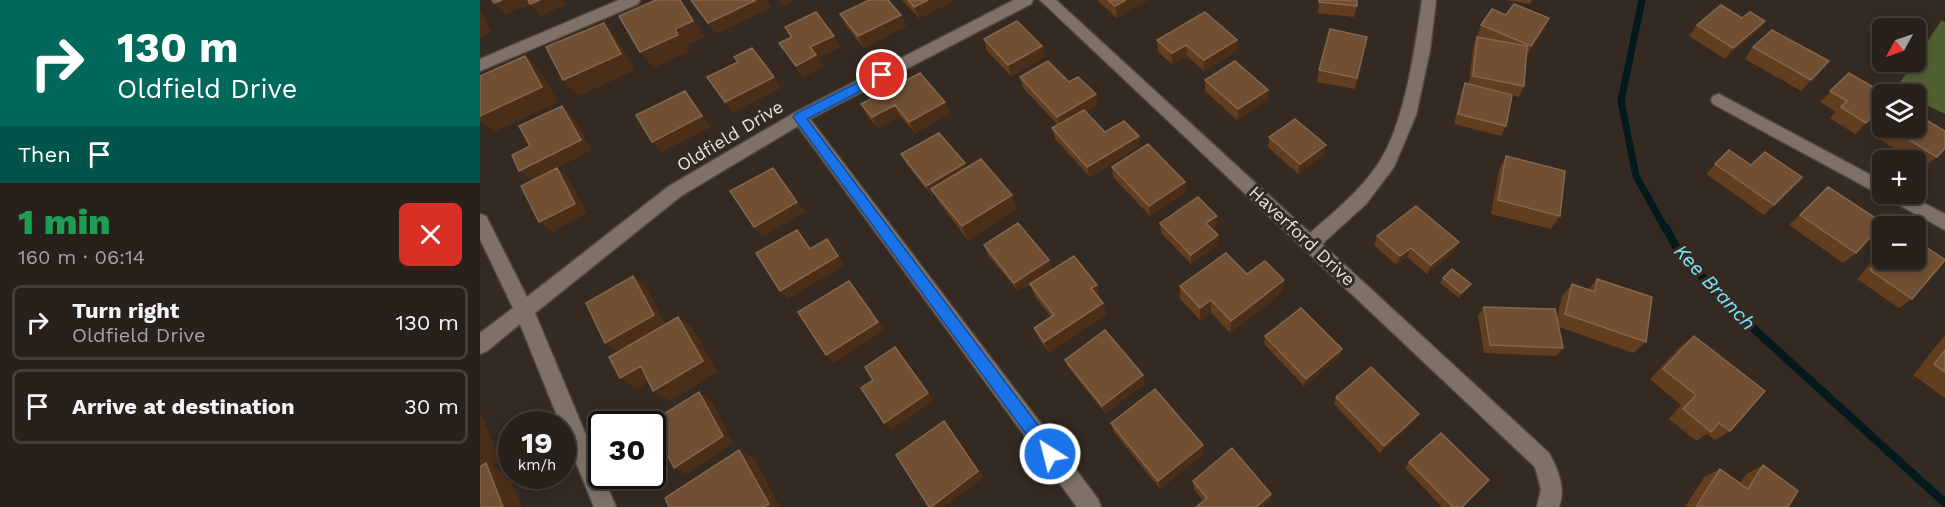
<!DOCTYPE html>
<html lang="en">
<head>
<meta charset="utf-8">
<style>
	body { margin:0; font-family:"Work Sans",sans-serif; background:#302823; color:#f1f3f6; height:100vh; display:flex; flex-direction:column; font-size:22px; white-space:nowrap }
	* { box-sizing:border-box; margin:0 }
	p { font-size:20px; color:#a5a3a2 }
	.icon { flex:none; width:33px; height:33px; fill:none; stroke:currentColor; stroke-width:2; stroke-linecap:round; stroke-linejoin:round }
	.map { position:relative; flex:1; overflow:hidden }
	.drawer { display:flex; flex-direction:column; background:#28201a; width:480px }
	.drawer>* { flex:none }
	.top-card { background:#00695c; color:#fff; overflow:hidden }
	.needle { width:39px; rotate:230deg }
	.fabs { position:absolute; left:1392px; top:18px; display:grid; gap:12px }
	.fabs a { display:grid; place-items:center; width:54px; height:54px; border-radius:9px; background:#28201a; box-shadow:0 3px 9px #0003,0 0 0 2px #443e39; font-size:30px }
	.speed { position:absolute; left:18px; top:411px; display:flex; gap:12px; font-size:30px; font-weight:700; text-align:center }
	.speed>* { display:grid; place-content:center; width:78px; height:78px; border-radius:50%; background:#28201a; box-shadow:0 3px 9px #0003,0 0 0 2px #443e39; line-height:1 }
	.speed small { font-size:15px; font-weight:400 }
	.speed .limit { border:3px solid #111; border-radius:9px; background:#fff; color:#111 }
	.pin { position:absolute; display:grid; place-items:center; width:51px; height:51px; color:#fff; margin:-26px; border:3px solid #fff; border-radius:50%; box-shadow:0 2px 6px #0007 }
	.me { position:absolute; width:66px; margin:-33px; rotate:324deg; stroke-linejoin:round; filter:drop-shadow(0 0 4px #0008) }
	.turn { display:flex; align-items:center; gap:21px; height:126px; padding:0 18px; font-size:27px }
	.turn .icon { width:78px; height:78px; stroke-width:2.5 }
	.turn b { display:block; font-size:42px; line-height:51px }
	.then { display:flex; align-items:center; height:57px; padding:0 18px; background:#0003; gap:12px; font-size:22px }
	.round { display:grid; place-items:center; flex:none; width:63px; height:63px; border-radius:9px; background:#302823 }
	.summary { display:flex; align-items:center; justify-content:space-between; height:102px; padding:0 18px }
	h1 { font-size:36px; font-weight:800; line-height:45px; color:#1e9e55 }
	ul { padding:0; list-style:none }
	li { display:flex; align-items:center; gap:18px; height:75px; margin:0 12px 9px; padding:0 6px; border:3px solid #443e39; border-radius:9px }
	li div { flex:1 }
	li b { display:block; font-size:22px }
	li em { font-style:normal }
	main { display:flex; flex:1; min-height:0 }
	.map>svg:first-child { display:block }
	.forest { fill:#506031 }
	.lines { fill:none; stroke-linecap:round; stroke-linejoin:round }
	.stream-far1 { stroke:#04191c; stroke-width:7 }
	.stream { stroke:#04191c; stroke-width:8 }
	.street-casing { stroke:#514841; stroke-width:3 }
	.street { fill:#7e7168; fill-rule:evenodd }
	.wall { fill:#623d1e }
	.shaded-wall { fill:#4a2e17 }
	.building { fill:#704f33; stroke:#83664d; stroke-width:1.5 }
	.route { fill:#1a73e8; stroke:#114b97; stroke-width:1.5 }
	.labels { text-anchor:middle; stroke-width:6; stroke-linejoin:round; paint-order:stroke }
	.street-label { font-size:18px; fill:#e7e0db; stroke:#352a22 }
	.water-label { font-size:20px; font-style:italic; fill:#79e4f6; stroke:#352a22 }
</style>
</head>
<body>
<main>
<section class="drawer">
<div class="top-card">
<div class="turn"><svg class="icon" aria-label="right" viewBox="0 0 24 24"><path d="M7 20v-9h11M14 6l5 5-5 5"/></svg><div><b>130 m</b>Oldfield Drive</div></div>
<div class="then">Then<svg class="icon" aria-label="arrive" viewBox="0 0 24 24"><path d="M6 21V4h12l-3 4 3 4H6"/></svg></div>
</div>
<div class="summary"><div><h1>1 min</h1><p>160 m · 06:14</p></div><a class="round" style="background:#d93025;color:#fff"><svg class="icon" aria-label="close" viewBox="0 0 24 24"><path d="M6 6l12 12M18 6L6 18"/></svg></a></div>
<ul>
<li><svg class="icon" aria-label="right" viewBox="0 0 24 24"><path d="M7 20v-9h11M14 6l5 5-5 5"/></svg><div><b>Turn right</b><p>Oldfield Drive</p></div><em>130 m</em></li>
<li><svg class="icon" aria-label="arrive" viewBox="0 0 24 24"><path d="M6 21V4h12l-3 4 3 4H6"/></svg><div><b>Arrive at destination</b></div><em>30 m</em></li>
</ul>
</section>
<div class="map">
<svg width="1465" height="507" viewBox="0 0 1465 507">
	<rect width="100%" height="100%" fill="#352a22"/>
	<path class="forest" d="M1461,21L1465,22V114L1436,100V94H1424L1415,90Z"/>
	<g class="lines">
		<path class="stream-far1" d="M1162,0L1141,101L1156,176L1186,230"/>
		<path class="stream" d="M1186,228L1201,256L1276,331L1465,503"/>
		<defs>
			<path id="street" d="M139,0H160L158,4L0,71V59Z
				M534,0H553L551,4L330,119L618,499L621,507H597L318,126L201,196L55,313L136,507H114L40,324L7,351L0,354V333L33,308L0,239V214L6,216L47,297L189,186L314,113Z
				M560,0H576L830,233C854,212 880,191 898,164C925,124 935,48 942,0H956L950,50L936,115L914,167L886,204L842,244L1069,453C1078,470 1086,488 1079,507H1057L1061,489L1055,467Z
				M1239,94L1402,181V194H1426L1465,214V230L1233,104L1231,100L1233,96Z"/>
		</defs>
		<use href="#street" class="street-casing"/>
		<use href="#street" class="street"/>
	</g>
	<path class="wall" d="M422,0H475L439,18Z
		M617,0H668L637,18Z
		M839,0L877,6L874,17L838,13Z
		M1025,0H1052L1050,4Z
		M360,14L421,15L426,26L384,48L366,26Z
		M1262,18L1285,21L1276,32L1245,59L1209,36L1217,25Z
		M1001,25L1063,30L1046,57L1044,86L1039,97L1032,95L1026,126L1021,136L974,124L981,94L985,83L989,84L993,48L997,37H998H997Z
		M305,27L360,47L338,58L343,66L323,77L299,43L310,37Z
		M887,37L875,89L837,82L839,70Z
		M504,39L562,46L565,57L531,76L507,51Z
		M677,40L757,51L724,71L707,56L692,64L678,52Z
		M1273,47L1349,61L1321,91L1265,59Z
		M440,73L470,113L435,133L420,116L398,128L387,115L381,104Z
		M1369,73L1386,123L1375,134L1350,118L1356,112L1340,102Z
		M540,77L589,82L618,105L606,112L625,132L660,146L610,177L575,139L572,128L578,125L543,88Z
		M725,80L788,90L787,101L757,120L725,91Z
		M1409,128H1436L1457,157L1444,167L1436,162V160H1434L1399,139Z
		M789,137L846,145L844,156L818,174L788,147Z
		M421,154L487,167L537,209L488,240L459,202L454,194L452,196L427,165Z
		M1026,156L1080,216L1071,229L1011,214L1019,170Z
		M1235,164L1271,165L1322,177L1284,215L1226,174Z
		M632,167L705,182L706,192L670,216L633,177Z
		M1348,187L1376,253L1363,263L1309,225Z
		M737,216V226L732,229L738,235V245L711,264L681,233L680,223Z
		M897,236L974,252L947,274L927,257L916,265L894,245Z
		M504,245L569,260L572,269L551,283L617,285L620,297L618,298L623,303L626,315L569,353L559,339L554,328L571,317L555,296L550,284L538,291L508,255Z
		M1402,250V260L1432,299L1419,308L1377,279Z
		M767,274L804,280L802,293L750,333L731,312L720,320L700,299V286Z
		M963,278L991,284L988,288L979,298L960,283Z
		M1117,279L1166,342L1153,353L1079,327L1083,348L1076,356L1004,353L998,316L1004,307L1077,319L1082,296L1092,284L1108,290Z
		M1465,335V398L1433,375Z
		M785,336L859,357L824,386L784,344Z
		M1214,336L1250,431L1235,440L1227,434L1216,441L1189,419L1201,405L1170,379L1200,347Z
		M585,360L663,375L665,383L625,413L588,367Z
		M856,397L935,421L900,453L854,404Z
		M631,423L723,454L680,489L634,432Z
		M929,462L982,507H962L925,468Z
		M1283,465L1308,507H1205L1224,477L1240,469L1260,483L1266,474Z
		M713,481L791,494L790,501H723L714,489Z"/>
	<path class="shaded-wall" d="M22,0H51L53,3L25,15L14,3Z
		M60,0H82L85,5L61,16L50,4Z
		M200,0L206,8L225,37L207,45L210,51L173,68L160,52L195,29Z
		M276,0H287L291,8L236,34L228,23Z
		M298,0H316L302,6Z
		M448,0H475L439,18L434,7Z
		M646,0H668L637,18L635,6Z
		M0,10L12,32L0,37Z
		M421,15L426,26L384,48L378,36Z
		M1069,18L1063,30L1046,58L1051,46Z
		M1285,21L1276,32L1245,59L1253,48Z
		M124,23L137,39L155,70L98,96L83,80Z
		M354,36L360,47L338,58L343,66L323,77L316,66L330,47Z
		M757,40V51L724,71V60Z
		M706,45L707,56L692,64V53Z
		M562,46L565,57L531,76L528,65Z
		M45,56L61,72L78,102L14,132L0,121V116Z
		M294,77L301,88L253,113L245,102Z
		M788,90L787,101L757,120L758,109Z
		M205,91L214,102L231,127L182,152L172,142Z
		M616,94L618,105L580,127L577,117Z
		M465,102L470,113L435,133L429,122Z
		M415,105L420,116L398,128L392,117Z
		M82,106L93,117L112,150L52,181L39,171Z
		M659,136L660,146L610,177L607,167Z
		M846,145L844,156L818,174L820,164Z
		M485,163L490,173L451,189L454,194L452,196L446,186Z
		M77,168L89,178L107,213L72,232L59,222Z
		M293,168L325,212L282,237L274,227Z
		M705,182L706,192L670,216L669,206Z
		M532,195L537,209L488,240L482,226Z
		M737,216V226L727,233L726,223Z
		M738,235V245L711,264V255Z
		M347,239L365,265L308,299L300,291Z
		M979,242L974,252L947,274L951,265Z
		M931,248L927,257L916,265L920,256Z
		M569,260L572,269L538,291L534,283Z
		M153,276L165,285L185,324L138,351L125,343Z
		M804,280L802,293L750,333L751,321Z
		M369,281L405,330L354,363L346,355Z
		M991,284L988,288L979,298L981,293Z
		M617,285L620,297L614,300L611,288Z
		M731,300V312L720,320V308Z
		M623,303L626,315L569,353L564,342Z
		M198,317L213,328L237,372L190,401L173,391Z
		M415,347L454,401L411,430L404,423Z
		M862,349L859,357L824,386L826,379Z
		M161,366L177,377L157,389L140,378Z
		M663,375L665,383L625,413L622,406Z
		M219,392L230,399L254,443L206,474L194,468Z
		M0,411L20,461L12,466L28,472L42,507H23L0,473Z
		M939,414L935,421L900,453L904,446Z
		M464,421L470,428L504,477L464,507H451Z
		M723,445V454L680,489L678,481Z
		M259,450L274,458L300,507H284Z
		M791,494L790,501L783,507H776Z"/>
	<path class="building" d="M12,0H22L14,3Z
		M48,0H60L50,4Z
		M176,0H200L213,21L195,29L198,35L160,52L139,16Z
		M211,0H276L228,23Z
		M389,0H408L421,15L378,36L360,14Z
		M428,0H448L434,7Z
		M628,0H646L635,6Z
		M839,0H877V6L839,2Z
		M1034,4L1069,18L1051,46L1001,25L1012,9L1026,15Z
		M1241,5L1262,18L1270,12L1285,21L1253,48L1217,25Z
		M336,12L354,36L330,47L336,55L316,66L299,43L312,37L305,27Z
		M725,12L757,40L724,60L706,45L692,53L677,40Z
		M537,21L562,46L528,65L504,39Z
		M124,23L141,54L83,80L66,47Z
		M850,29L887,37L877,78L839,70Z
		M1292,30L1349,61L1331,80L1273,47Z
		M997,37L1047,46L1044,86L993,76Z
		M272,48L294,77L245,102L227,77L258,62L254,57Z
		M45,56L62,87L0,116V76Z
		M568,61L589,82L598,77L616,94L577,117L540,77Z
		M755,61L788,90L758,109L725,80Z
		M440,73L465,102L429,122L415,105L392,117L381,104Z
		M1369,73L1405,94H1402V106L1386,123L1361,107L1367,101L1350,91Z
		M985,83L1032,95L1026,126L978,114Z
		M205,91L222,116L172,142L156,115Z
		M82,106L101,140L39,171L32,155L50,146L39,126Z
		M604,110L625,132L644,121L659,136L607,167L572,128Z
		M1436,114L1465,131V148L1457,157L1410,128H1436Z
		M815,119L846,145L820,164L789,137Z
		M459,133L485,163L446,186L421,154Z
		M668,144L705,182L669,206L632,167Z
		M1249,150L1271,165L1285,152L1322,177L1294,205L1235,164Z
		M1026,156L1085,171L1080,216L1018,200Z
		M501,159L532,195L482,226L451,189Z
		M77,168L95,204L59,222L41,186Z
		M293,168L317,202L274,227L250,191Z
		M1348,187L1403,223L1376,253L1320,215Z
		M718,197L737,216L726,223L738,235L711,255L680,223Z
		M936,206L979,242L951,265L931,248L920,256L897,236Z
		M538,223L569,260L534,283L504,245Z
		M317,230L330,249L347,239L358,256L300,291L276,253Z
		M1436,240L1465,260L1432,299L1390,270L1402,255V260H1436Z
		M746,253L767,274L785,261L804,280L751,321L731,300L720,308L700,286Z
		M594,256L617,285L611,288L623,303L564,342L554,328L574,315L550,284Z
		M972,269L991,284L981,293L963,278Z
		M153,276L174,315L125,343L106,303Z
		M1117,279L1172,297L1166,342L1085,314L1092,284L1115,292Z
		M369,281L398,322L346,355L318,312Z
		M1004,307L1075,309L1083,348L1010,345Z
		M821,308L862,349L826,379L785,336Z
		M198,317L223,361L173,391L161,366L140,378L129,357Z
		M625,330L663,375L622,406L585,360Z
		M1214,336L1285,391L1250,431L1239,423L1231,432L1203,409L1216,395L1183,369Z
		M415,347L448,393L404,423L381,388L393,380L385,367Z
		M1465,350V372L1454,364Z
		M891,367L939,414L904,446L856,397Z
		M675,389L723,445L678,481L631,423Z
		M219,392L243,436L194,468L171,422Z
		M464,421L498,471L451,507H449L416,455Z
		M961,433L1009,480L982,507H973L929,462Z
		M752,448L791,494L776,507H716L727,498L713,481Z
		M259,450L289,504L284,507H189L185,498Z
		M6,463L23,507H0V467Z
		M1283,465L1318,491L1308,507H1216L1240,469L1268,489Z"/>
	<path class="route" d="M402,70L408,75L406,78L327,119L576,449L578,454L576,460L570,462L565,460L313,117L315,114Z"/>
	<g class="labels">
		<g class="street-label">
			<text transform="translate(250 136) rotate(-31)" y="6">Oldfield Drive</text>
			<text transform="translate(822 236) rotate(43)" y="6">Haverford Drive</text>
		</g>
		<g class="water-label">
			<text transform="translate(1235 287) rotate(47)" y="7">Kee Branch</text>
		</g>
	</g>
</svg>
<div class="fabs">
<a><svg class="needle" viewBox="-14 -14 28 28"><path d="M0-13l5 13h-10z" fill="#e53935"/><path d="M0 13l5-13h-10z" fill="#a5a3a2"/></svg></a>
<a><svg class="icon" aria-label="layers" viewBox="0 0 24 24"><path d="M12 4l9 5-9 5-9-5zM3 14l9 5 9-5"/></svg></a>
<a>+</a>
<a>−</a>
</div>
<div class="speed"><div>19<small>km/h</small></div><div class="limit">30</div></div>
<div class="pin" style="left:402px;top:75px;background:#d93025"><svg class="icon" aria-label="arrive" viewBox="0 0 24 24"><path d="M6 21V4h12l-3 4 3 4H6"/></svg></div>
<svg class="me" style="left:570px;top:454px" viewBox="-20 -20 40 40"><circle r="17" fill="#1a73e8" stroke="#fff" stroke-width="3"/><path d="M0-11L8 9 0 5-8 9z" fill="#fff"/></svg>
</div>
</main>
</body>
</html>
